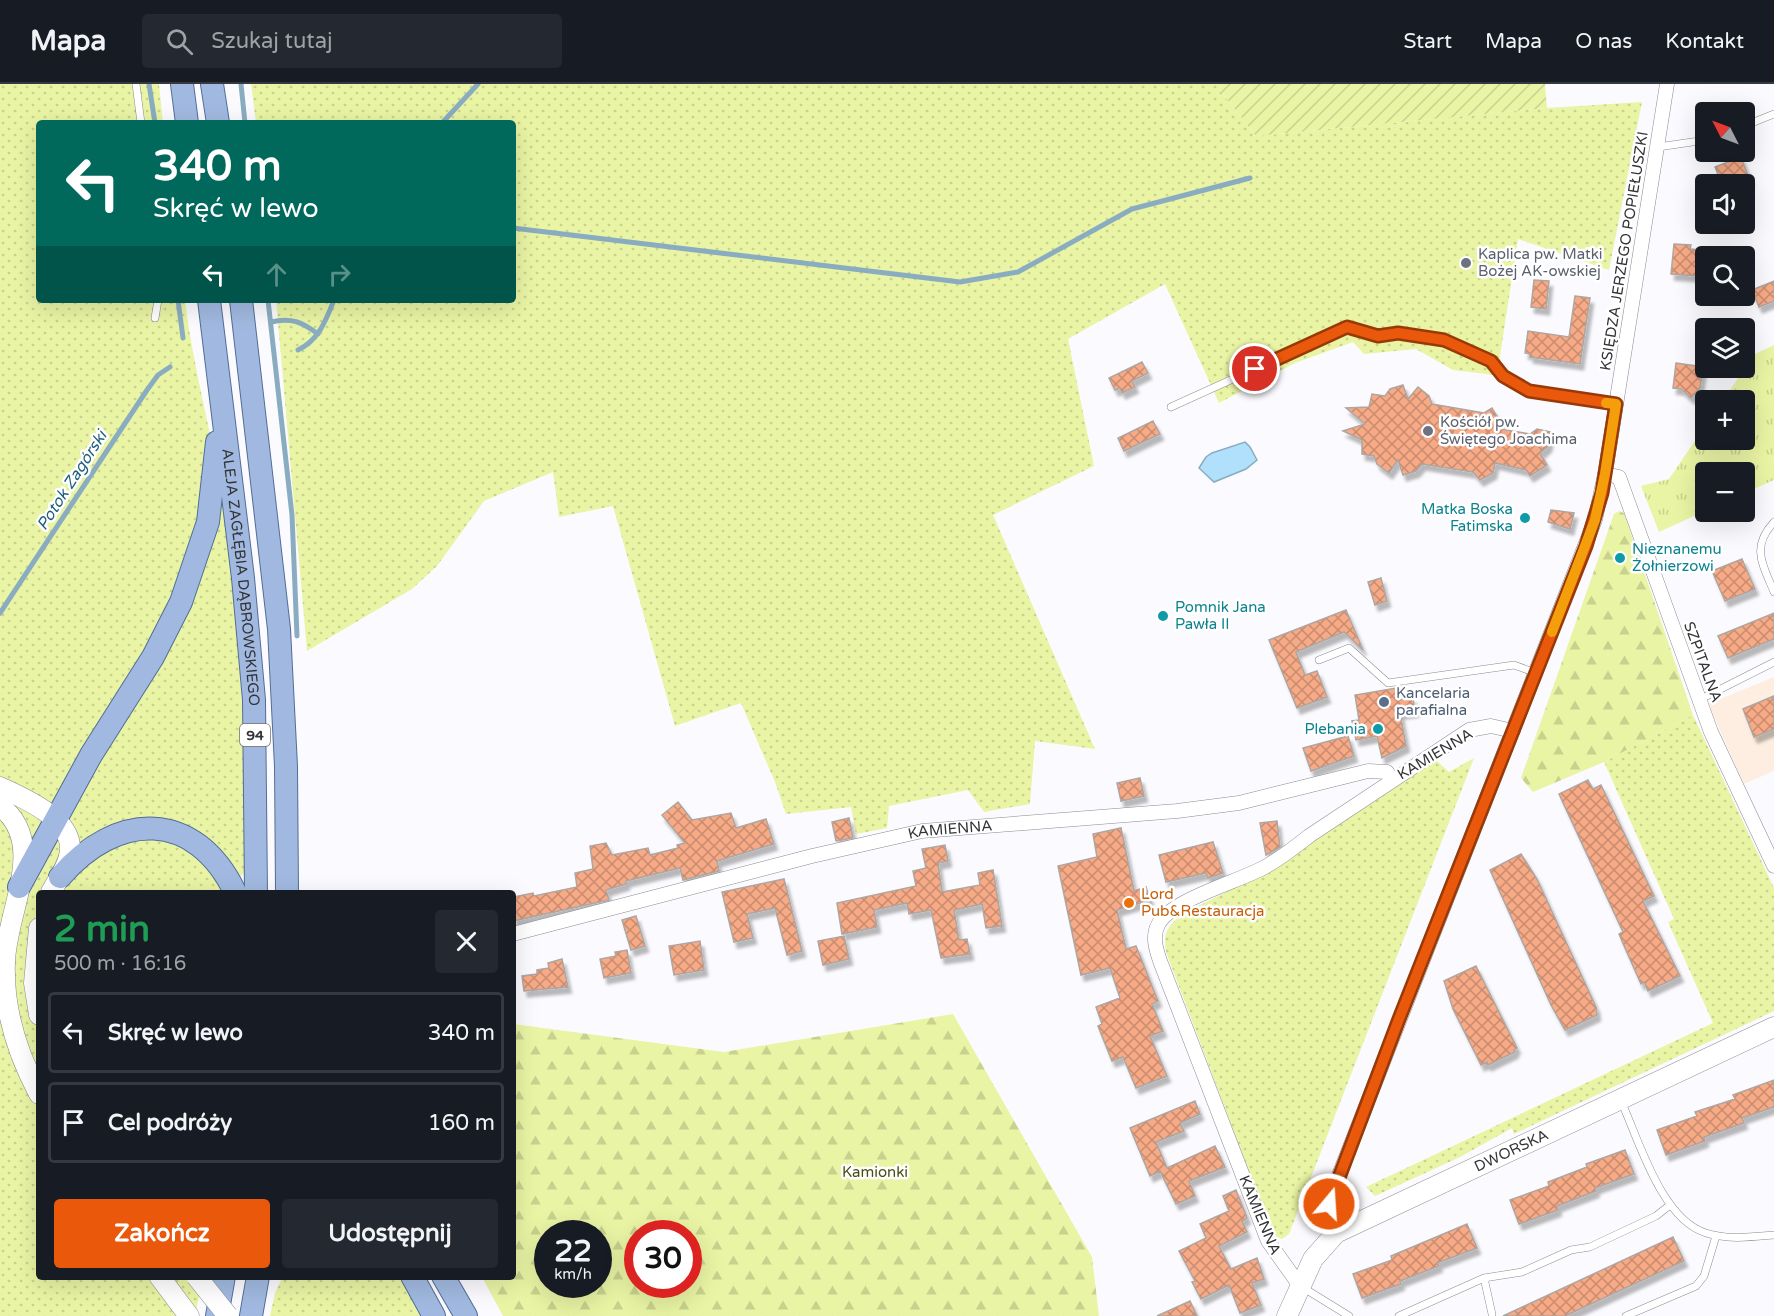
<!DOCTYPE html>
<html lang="pl">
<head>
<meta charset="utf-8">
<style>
	body { margin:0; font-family:"Varela Round",sans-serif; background:#242831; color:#f1f3f6; height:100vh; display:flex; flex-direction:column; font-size:22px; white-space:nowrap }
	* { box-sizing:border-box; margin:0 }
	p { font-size:20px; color:#9ea1a6 }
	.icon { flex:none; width:33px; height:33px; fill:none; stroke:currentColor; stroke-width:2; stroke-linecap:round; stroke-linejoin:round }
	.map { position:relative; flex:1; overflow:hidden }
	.details { position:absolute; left:36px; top:806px; width:480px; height:390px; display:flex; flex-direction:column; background:#171b24; border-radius:6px; box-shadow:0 6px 24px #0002 }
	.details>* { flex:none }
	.hud { position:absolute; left:36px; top:36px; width:480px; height:183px; border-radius:6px; box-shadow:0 6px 24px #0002; background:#00695c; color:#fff; overflow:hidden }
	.needle { width:39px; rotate:312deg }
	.buttons { position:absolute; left:1695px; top:18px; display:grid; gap:12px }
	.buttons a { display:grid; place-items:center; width:60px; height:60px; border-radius:6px; background:#171b24; box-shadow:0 6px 24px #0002; font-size:30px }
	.speed { position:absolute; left:534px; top:1136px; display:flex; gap:12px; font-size:30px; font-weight:700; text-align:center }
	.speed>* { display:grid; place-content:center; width:78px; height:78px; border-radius:50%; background:#171b24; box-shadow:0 6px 24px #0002; line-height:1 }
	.speed small { font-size:15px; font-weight:400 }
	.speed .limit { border:9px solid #d22; background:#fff; color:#111 }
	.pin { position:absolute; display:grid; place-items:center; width:51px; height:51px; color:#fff; margin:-26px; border:3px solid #fff; border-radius:50%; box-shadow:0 2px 6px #0007 }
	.me { position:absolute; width:66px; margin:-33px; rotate:18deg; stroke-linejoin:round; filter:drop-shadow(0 0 4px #0008) }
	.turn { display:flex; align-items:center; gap:21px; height:126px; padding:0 18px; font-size:27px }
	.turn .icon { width:78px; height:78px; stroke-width:2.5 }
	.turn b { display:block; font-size:42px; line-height:51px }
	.lanes { display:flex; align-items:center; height:57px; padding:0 18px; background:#0003; justify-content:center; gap:30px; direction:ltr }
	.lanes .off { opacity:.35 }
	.round { display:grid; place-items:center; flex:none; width:63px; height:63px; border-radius:6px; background:#242831 }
	.head { display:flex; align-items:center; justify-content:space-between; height:102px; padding:0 18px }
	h1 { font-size:36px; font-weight:700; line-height:45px; color:#1e9e55 }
	.action { display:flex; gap:12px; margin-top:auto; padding:12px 18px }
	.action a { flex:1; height:69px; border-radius:6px; background:#ea580c; color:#fff; font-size:24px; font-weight:700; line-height:69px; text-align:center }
	.action a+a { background:#242831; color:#f1f3f6 }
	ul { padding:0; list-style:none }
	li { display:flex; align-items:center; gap:18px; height:81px; margin:0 12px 9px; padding:0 6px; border:3px solid #363941; border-radius:6px }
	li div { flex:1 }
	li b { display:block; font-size:22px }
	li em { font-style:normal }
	header { display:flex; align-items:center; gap:36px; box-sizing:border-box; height:84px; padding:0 30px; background:#171b24; border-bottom:2px solid #363941 }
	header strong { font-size:28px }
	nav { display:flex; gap:33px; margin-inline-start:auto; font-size:21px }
	.search { width:420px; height:54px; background:#242831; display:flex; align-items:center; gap:15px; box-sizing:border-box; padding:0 21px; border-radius:6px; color:#9ea1a6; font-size:22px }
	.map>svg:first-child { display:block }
	.commercial { fill:#feeee1 }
	.grass { fill:url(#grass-dots) }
	.forest { fill:url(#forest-firs); fill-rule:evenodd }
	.park { fill:url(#park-tufts) }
	.garden { fill:url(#garden-furrows) }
	.water { fill:#b0e0fb; stroke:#8aacc0; stroke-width:1.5 }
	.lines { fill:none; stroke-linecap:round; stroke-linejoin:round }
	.stream { stroke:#8aacc0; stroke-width:5 }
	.building { fill:url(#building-cross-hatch); stroke:#ada6a3; stroke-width:1.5; filter:url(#shadow) }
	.lane-casing { stroke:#8a8b91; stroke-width:8 }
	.street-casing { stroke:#8a8b91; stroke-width:15 }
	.secondary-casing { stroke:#8a8b91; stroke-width:21 }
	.primary-casing { stroke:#526d97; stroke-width:24 }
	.lane { stroke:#fff; stroke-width:7 }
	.street { stroke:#fff; stroke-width:14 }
	.secondary { stroke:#fff; stroke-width:20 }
	.primary { stroke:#a1b9e0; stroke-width:22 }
	.secondary-bridge-casing { stroke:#8a8b91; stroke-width:21; stroke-linecap:butt }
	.secondary-bridge { stroke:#fff; stroke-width:20 }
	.route-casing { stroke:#983908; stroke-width:15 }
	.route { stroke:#ea580c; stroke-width:10 }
	.slow { stroke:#f59e0b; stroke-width:10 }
	.worship-dot { fill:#6b7280; stroke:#fff; stroke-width:2 }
	.culture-dot { fill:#0f9aa8; stroke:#fff; stroke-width:2 }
	.service-dot { fill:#5c6f8a; stroke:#fff; stroke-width:2 }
	.food-dot { fill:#e8710a; stroke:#fff; stroke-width:2 }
	.labels { text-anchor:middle; stroke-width:5; stroke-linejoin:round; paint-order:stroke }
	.shield { fill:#fff; stroke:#707172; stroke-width:1.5 }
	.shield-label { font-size:14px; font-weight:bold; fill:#333436 }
	.street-label { font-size:15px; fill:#333436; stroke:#fff }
	.worship-label { font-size:15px; fill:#5b616d; stroke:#fff; text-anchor:start }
	.culture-label { font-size:15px; fill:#0d838f; stroke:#fff; text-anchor:end }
	.service-label { font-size:15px; fill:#4e5e75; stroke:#fff; text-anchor:start }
	.food-label { font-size:15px; fill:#c56008; stroke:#fff; text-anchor:start }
	.park-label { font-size:15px; fill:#494e13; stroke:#fff }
	.water-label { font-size:16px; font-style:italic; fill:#1f5f7d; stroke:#fff }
</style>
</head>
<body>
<header>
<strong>Mapa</strong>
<div class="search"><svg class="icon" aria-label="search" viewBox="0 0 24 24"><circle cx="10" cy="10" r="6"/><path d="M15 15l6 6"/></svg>Szukaj tutaj</div>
<nav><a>Start</a><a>Mapa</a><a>O nas</a><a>Kontakt</a></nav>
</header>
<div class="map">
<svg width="1774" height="1232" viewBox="0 0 1774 1232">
	<defs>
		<pattern id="grass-dots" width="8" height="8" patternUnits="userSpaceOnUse" patternTransform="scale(1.5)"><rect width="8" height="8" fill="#e9f4a4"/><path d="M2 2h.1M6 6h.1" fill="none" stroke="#c8d28e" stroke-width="1.8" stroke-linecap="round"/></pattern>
		<pattern id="forest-firs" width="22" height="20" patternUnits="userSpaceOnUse" patternTransform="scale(1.5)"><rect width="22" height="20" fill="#e9f4a4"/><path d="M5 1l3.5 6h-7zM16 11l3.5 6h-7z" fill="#c8d28e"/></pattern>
		<pattern id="park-tufts" width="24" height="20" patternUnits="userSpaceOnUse" patternTransform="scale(1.5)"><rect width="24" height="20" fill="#e9f4a4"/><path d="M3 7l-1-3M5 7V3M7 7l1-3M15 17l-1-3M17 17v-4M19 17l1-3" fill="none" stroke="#c8d28e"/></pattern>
		<pattern id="garden-furrows" width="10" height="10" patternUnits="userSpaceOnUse" patternTransform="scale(1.5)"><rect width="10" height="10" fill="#e9f4a4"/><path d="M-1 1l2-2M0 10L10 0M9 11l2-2" fill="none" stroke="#c8d28e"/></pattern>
		<pattern id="building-cross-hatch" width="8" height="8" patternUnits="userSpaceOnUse" patternTransform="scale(1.5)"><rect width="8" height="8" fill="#f7aa86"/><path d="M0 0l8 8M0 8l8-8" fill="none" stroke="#c98b6e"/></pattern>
		<filter id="shadow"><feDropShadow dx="3.5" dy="6" stdDeviation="1.5" flood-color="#0004"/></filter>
	</defs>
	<rect width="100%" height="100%" fill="#fbfbff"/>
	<path class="commercial" d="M1774,593V687L1744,700L1708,620Z"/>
	<path class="grass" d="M0,0H159L163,39H39V216H185C193,284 212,350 223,417C242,539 244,663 247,785L230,805V808H39V1192L203,1193L195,1232H0Z
		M251,0H1215L1256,52L1547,24L1642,18L1609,186L1518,155L1500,272L1503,292L1453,286L1416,265L1364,270L1353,258L1295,279L1219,319L1165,200L1068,255L1094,382L993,431L1095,665L1035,657L1030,720L984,728L968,706L889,722L887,744L856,750L851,723L786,730L775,698L741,619L675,642L613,422L559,433L553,388L484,417L437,482L412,505L307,567L276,216H513V39H256Z
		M1693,631L1774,804V927L1514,1050L1512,1044L1460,1073L1375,1112L1366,1103L1713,939L1668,838L1674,835L1604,678Z
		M1474,674L1289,1150L1282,1155L1273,1151L1166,868C1163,848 1167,843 1182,830L1273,785L1436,676L1449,688Z
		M283,1192L402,1193L423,1232H270L275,1209Z"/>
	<path class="forest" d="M1619,427L1624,429L1693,631L1604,678L1533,708L1521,694L1614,430Z
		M953,930L1092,1173L1099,1232H503L482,1193L513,1192V940L724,968ZM548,1149H598V1200H548ZM638,1149H688V1200H638Z"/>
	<path class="park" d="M1774,261V396L1745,409L1744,388H1706L1705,427L1659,448L1641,402L1669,395L1705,342L1706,356H1744V316H1723L1755,270Z"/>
	<path class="garden" d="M1215,0H1545L1547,24L1256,52Z"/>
	<path class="water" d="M1245,358L1250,363L1257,376L1246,385L1214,398L1199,384L1206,373L1212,369Z"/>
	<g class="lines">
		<path class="stream" d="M149,0L155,39
			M241,0L245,39
			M442,39L478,0
			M513,144L960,198L1018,188L1132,125L1250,94
			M178,216L183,254
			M268,216L292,431L297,552
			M271,238C291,233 302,238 318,250
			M298,266C319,256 326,236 334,216
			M0,529L147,306L158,291L170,283"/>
	</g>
	<path class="building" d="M1741,73L1750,97L1742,100H1722L1715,83Z
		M1674,160L1691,161L1690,165L1700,166L1698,192L1671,190Z
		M1534,196L1549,197L1546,225L1531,223Z
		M1774,197V217L1759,223L1752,206Z
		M1575,212L1590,214L1580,280L1530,273V270L1525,269L1528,247L1569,253Z
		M1142,278L1148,289L1132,297L1135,303L1122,309L1120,304L1115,306L1109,294Z
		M1676,279L1703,283L1700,304L1691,314L1681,305L1673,304Z
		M1403,301L1408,315L1418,303L1429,312L1432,320L1484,329L1492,324L1498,334H1502L1500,345L1530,350L1537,345L1551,348L1548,362L1540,369L1547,381L1530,392L1526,386L1495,379L1493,389L1480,396L1473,388L1422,380L1416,387L1403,391L1398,376L1389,389L1377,380L1374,372L1362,370V356L1343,347L1365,340L1346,324L1369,323L1372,310L1385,312L1390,305Z
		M1153,337L1160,350L1124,367L1118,354Z
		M1551,426L1574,429L1570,445L1548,438Z
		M1742,475L1755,505L1725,517L1712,487Z
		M1381,494L1387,517L1375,521L1368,498Z
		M1346,526L1363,566L1344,548L1296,568L1305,591L1317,587L1327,613L1297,624L1269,556Z
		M1774,529V555L1728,574L1718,552Z
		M1396,604L1398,616L1413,614L1415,627L1400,629L1406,662L1382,674L1377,652L1356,656L1352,637L1359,636L1355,611Z
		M1774,612V645L1754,653L1743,625Z
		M1348,652L1354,672L1311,687L1303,664Z
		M1140,694L1144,712L1121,717L1117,699Z
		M1588,696L1593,705L1601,701L1654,812L1643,817L1680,892L1648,907L1644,898L1641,900L1625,864L1619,850L1623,848L1559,710Z
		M678,718L692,736L731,729L736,744L766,735L774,760L717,777L719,787L683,796L680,784L626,797V800L606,806L609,816L513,837V813L533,809L534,812L577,803L575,789L593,785L590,762L606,759L612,771L648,764L650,771L678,764L677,761L685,759L662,731Z
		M849,734L853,754L836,757L832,738Z
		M1277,737L1280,763L1266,771L1260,739Z
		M1121,744L1134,807L1146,803L1150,816L1117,826L1126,865L1136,862L1158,917L1152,920L1163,947L1150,952L1167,992L1136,1004L1123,973L1112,977L1098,942L1102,940L1096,923L1120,914L1110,884L1081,891L1058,782L1097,773L1093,750Z
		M1213,758L1223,789L1208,794L1206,789L1166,798L1159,771Z
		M945,761L948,777L938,779L942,808L980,801L978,789L993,786L1002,842L986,844L982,820L954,826L959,856L967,855L970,870L941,874L931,826L909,830L907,819L874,826L877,843L842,850L837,819L916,802L913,787L926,784L922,765Z
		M1521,770L1537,795L1596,923L1597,931L1565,946L1551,921L1490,786Z
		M784,795L802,867L787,871L775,824L747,830L753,854L734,858L722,808Z
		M636,832L645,862L631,866L622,836Z
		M844,852L849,875L823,881L818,857Z
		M700,857L704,886L674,891L669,862Z
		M627,866L631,889L604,894L600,875L616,872L615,868Z
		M562,875L568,903L524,907L522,892L537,890V886L549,884L548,879Z
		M1476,882L1517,964L1514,966L1515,968L1488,981L1487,978L1481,981L1453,925L1444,897Z
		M1774,996V1023L1742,1034L1744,1039L1704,1053L1705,1057L1666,1071L1657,1046L1697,1032L1695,1028L1735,1015L1733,1011Z
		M1195,1017L1200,1030L1180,1039L1184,1047L1156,1058L1167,1084L1215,1062L1225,1083L1189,1097L1195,1112L1176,1120L1160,1087L1150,1092L1130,1044Z
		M1625,1066L1634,1090L1595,1104L1596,1107L1557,1122L1558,1126L1519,1140L1510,1116L1549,1102L1548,1098L1587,1083L1586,1080Z
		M1236,1106L1247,1134L1242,1137L1247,1148L1219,1162L1231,1185L1257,1174L1264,1195L1252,1199L1261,1221L1240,1229L1229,1201L1201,1215L1192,1198L1195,1197L1179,1167L1206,1154L1200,1140L1229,1127L1223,1112Z
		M1467,1140L1477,1164L1437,1179L1439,1182L1400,1197L1401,1200L1362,1214L1353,1190L1392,1176L1391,1172Z
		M1673,1153L1684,1177L1565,1232H1503Z
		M1190,1217L1197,1232H1157Z"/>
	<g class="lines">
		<defs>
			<path id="lane" d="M136,0L141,39
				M1744,42L1774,30
				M1658,63L1706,56
				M155,234L158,216
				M1171,323L1347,243L1378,252L1398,249L1444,256L1491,277L1503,292L1529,307L1616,320
				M1774,438C1751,463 1762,479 1774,508
				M1319,576L1349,564L1388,599L1514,581L1536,589
				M1699,616L1774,578
				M1621,1017C1639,1056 1661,1135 1706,1149C1728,1156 1751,1153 1774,1151
				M1484,1194L1492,1230
				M1302,1203L1349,1232
				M1399,1232L1484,1194L1522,1188L1571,1166L1590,1163L1656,1132L1670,1121
				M1626,1232L1696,1202L1704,1192L1716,1152"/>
			<g id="street">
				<path d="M1605,390L1619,393L1711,648L1774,782"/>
				<path id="s1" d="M513,850L812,772L922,747L1177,727L1239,719L1368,687L1387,688L1392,696"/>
				<path d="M1336,1149L1330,1137V1114L1595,436L1605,390L1667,0"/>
				<path d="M1300,1202L1268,1157L1160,877C1156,865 1152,853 1158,841C1170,816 1237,798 1263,784C1280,775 1294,764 1309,752L1469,646L1491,642L1513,647"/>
			</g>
			<g id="secondary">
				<path d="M0,703C23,714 72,734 70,766C69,781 58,795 51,808"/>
				<path d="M0,722C49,759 6,828 5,878C3,925 17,969 39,1010"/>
				<path d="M39,844L34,899L39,931"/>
				<path d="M159,1192L189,1232"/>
				<path id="s2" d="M1287,1232L1313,1175L1336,1149L1774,943"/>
			</g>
			<g id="primary">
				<path d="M182,0L187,39"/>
				<path d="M212,0L218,39"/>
				<path id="s3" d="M209,216L243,494L254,616L256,808"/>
				<path d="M241,216L279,545L286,682L287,808"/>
				<path d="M60,793C117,727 195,725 235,808"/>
				<path d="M19,803L91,671L153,573L181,518L208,438L217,358"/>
				<path d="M412,1192L434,1232"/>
				<path d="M443,1192L466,1232"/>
				<path d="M217,1232L224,1192"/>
				<path d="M251,1232L258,1192"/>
			</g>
		</defs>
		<use href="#lane" class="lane-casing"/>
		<use href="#street" class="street-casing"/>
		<use href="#secondary" class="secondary-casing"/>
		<use href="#primary" class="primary-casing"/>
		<use href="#lane" class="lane"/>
		<use href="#street" class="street"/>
		<use href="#secondary" class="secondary"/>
		<use href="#primary" class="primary"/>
		<defs>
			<path id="secondary-bridge" d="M196,1192L228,1232"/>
		</defs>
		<use href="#secondary-bridge" class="secondary-bridge-casing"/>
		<use href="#secondary-bridge" class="secondary-bridge"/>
	</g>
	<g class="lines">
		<defs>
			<path id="route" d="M1255,285L1347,243L1378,252L1398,249L1444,256L1491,277L1503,292L1529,307L1616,320L1602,409L1586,462L1399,935L1329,1120"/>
		</defs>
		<use href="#route" class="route-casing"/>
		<use href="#route" class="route"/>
		<path class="slow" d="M1552,548L1595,436L1605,390L1616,320L1606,319"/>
	</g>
	<g class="worship-dot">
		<circle cx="1466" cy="179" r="6"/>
		<circle cx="1428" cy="347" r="6"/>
	</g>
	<g class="culture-dot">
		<circle cx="1525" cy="434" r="6"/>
		<circle cx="1620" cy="474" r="6"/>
		<circle cx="1163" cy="532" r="6"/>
		<circle cx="1378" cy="645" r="6"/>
	</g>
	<circle class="service-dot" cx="1384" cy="618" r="6"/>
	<circle class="food-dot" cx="1129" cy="819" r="6"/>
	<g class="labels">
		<rect class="shield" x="240" y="640" width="30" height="22" rx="4.5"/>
		<g class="shield-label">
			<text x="255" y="656">94</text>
		</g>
		<g class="street-label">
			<text transform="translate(1624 167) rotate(-81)" y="5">KSIĘDZA JERZEGO POPIEŁUSZKI</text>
			<text dy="5" stroke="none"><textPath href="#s3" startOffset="279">ALEJA ZAGŁĘBIA DĄBROWSKIEGO</textPath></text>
			<text transform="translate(1703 578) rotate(70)" y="5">SZPITALNA</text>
			<text transform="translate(1435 670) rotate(-31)" y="5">KAMIENNA</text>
			<text dy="5" stroke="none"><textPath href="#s1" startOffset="450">KAMIENNA</textPath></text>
			<text dy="5" stroke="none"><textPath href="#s2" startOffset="291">DWORSKA</textPath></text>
			<text transform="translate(1260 1131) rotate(67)" y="5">KAMIENNA</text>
		</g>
		<g class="worship-label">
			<text x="1478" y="175">Kaplica pw. Matki<tspan x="1478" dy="17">Bożej AK-owskiej</tspan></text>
			<text x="1440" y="343">Kościół pw.<tspan x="1440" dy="17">Świętego Joachima</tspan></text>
		</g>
		<g class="culture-label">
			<text x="1513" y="430">Matka Boska<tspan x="1513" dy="17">Fatimska</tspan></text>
			<text x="1632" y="470" text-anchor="start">Nieznanemu<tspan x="1632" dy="17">Żołnierzowi</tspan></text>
			<text x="1175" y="528" text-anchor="start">Pomnik Jana<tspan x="1175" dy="17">Pawła II</tspan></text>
			<text x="1366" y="650">Plebania</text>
		</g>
		<g class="service-label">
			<text x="1396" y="614">Kancelaria<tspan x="1396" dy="17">parafialna</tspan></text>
		</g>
		<g class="food-label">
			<text x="1141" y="815">Lord<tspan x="1141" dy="17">Pub&amp;Restauracja</tspan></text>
		</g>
		<g class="park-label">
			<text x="875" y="1093">Kamionki</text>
		</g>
		<g class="water-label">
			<text transform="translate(71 396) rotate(-57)" y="6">Potok Zagórski</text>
		</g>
	</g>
</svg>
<div class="buttons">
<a><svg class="needle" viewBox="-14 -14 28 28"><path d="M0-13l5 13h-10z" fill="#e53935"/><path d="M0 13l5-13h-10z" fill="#9ea1a6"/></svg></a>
<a><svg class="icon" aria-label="sound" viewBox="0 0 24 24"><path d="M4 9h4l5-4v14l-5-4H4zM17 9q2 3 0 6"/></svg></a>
<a><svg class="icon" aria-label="search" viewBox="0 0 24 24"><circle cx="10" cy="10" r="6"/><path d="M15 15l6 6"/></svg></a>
<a><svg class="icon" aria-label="layers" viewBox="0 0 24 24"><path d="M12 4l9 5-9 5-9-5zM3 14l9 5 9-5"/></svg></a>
<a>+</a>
<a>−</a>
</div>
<div class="speed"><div>22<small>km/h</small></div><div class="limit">30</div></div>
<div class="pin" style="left:1255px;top:285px;background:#d93025"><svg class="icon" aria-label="arrive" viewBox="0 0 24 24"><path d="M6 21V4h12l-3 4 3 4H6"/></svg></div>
<svg class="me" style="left:1329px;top:1120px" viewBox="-20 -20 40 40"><circle r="17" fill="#ea580c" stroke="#fff" stroke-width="3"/><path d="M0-11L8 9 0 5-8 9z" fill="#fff"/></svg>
<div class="hud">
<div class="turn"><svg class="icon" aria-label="left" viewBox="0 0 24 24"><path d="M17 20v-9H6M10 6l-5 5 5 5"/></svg><div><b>340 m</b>Skręć w lewo</div></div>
<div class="lanes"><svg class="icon" aria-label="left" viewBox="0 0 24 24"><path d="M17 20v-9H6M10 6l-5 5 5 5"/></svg><svg class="icon off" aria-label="ahead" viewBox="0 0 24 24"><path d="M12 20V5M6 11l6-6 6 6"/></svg><svg class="icon off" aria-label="right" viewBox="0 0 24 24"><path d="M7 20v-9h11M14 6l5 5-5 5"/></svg></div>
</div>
<section class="details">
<div class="head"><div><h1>2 min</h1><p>500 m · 16:16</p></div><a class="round"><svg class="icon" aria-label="close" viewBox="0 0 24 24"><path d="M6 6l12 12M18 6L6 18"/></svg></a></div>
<ul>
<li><svg class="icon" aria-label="left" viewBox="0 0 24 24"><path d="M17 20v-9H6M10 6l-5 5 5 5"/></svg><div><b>Skręć w lewo</b></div><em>340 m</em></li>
<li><svg class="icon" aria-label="arrive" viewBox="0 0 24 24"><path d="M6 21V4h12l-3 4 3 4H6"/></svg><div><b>Cel podróży</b></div><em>160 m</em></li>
</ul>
<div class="action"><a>Zakończ</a><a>Udostępnij</a></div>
</section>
</div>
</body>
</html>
